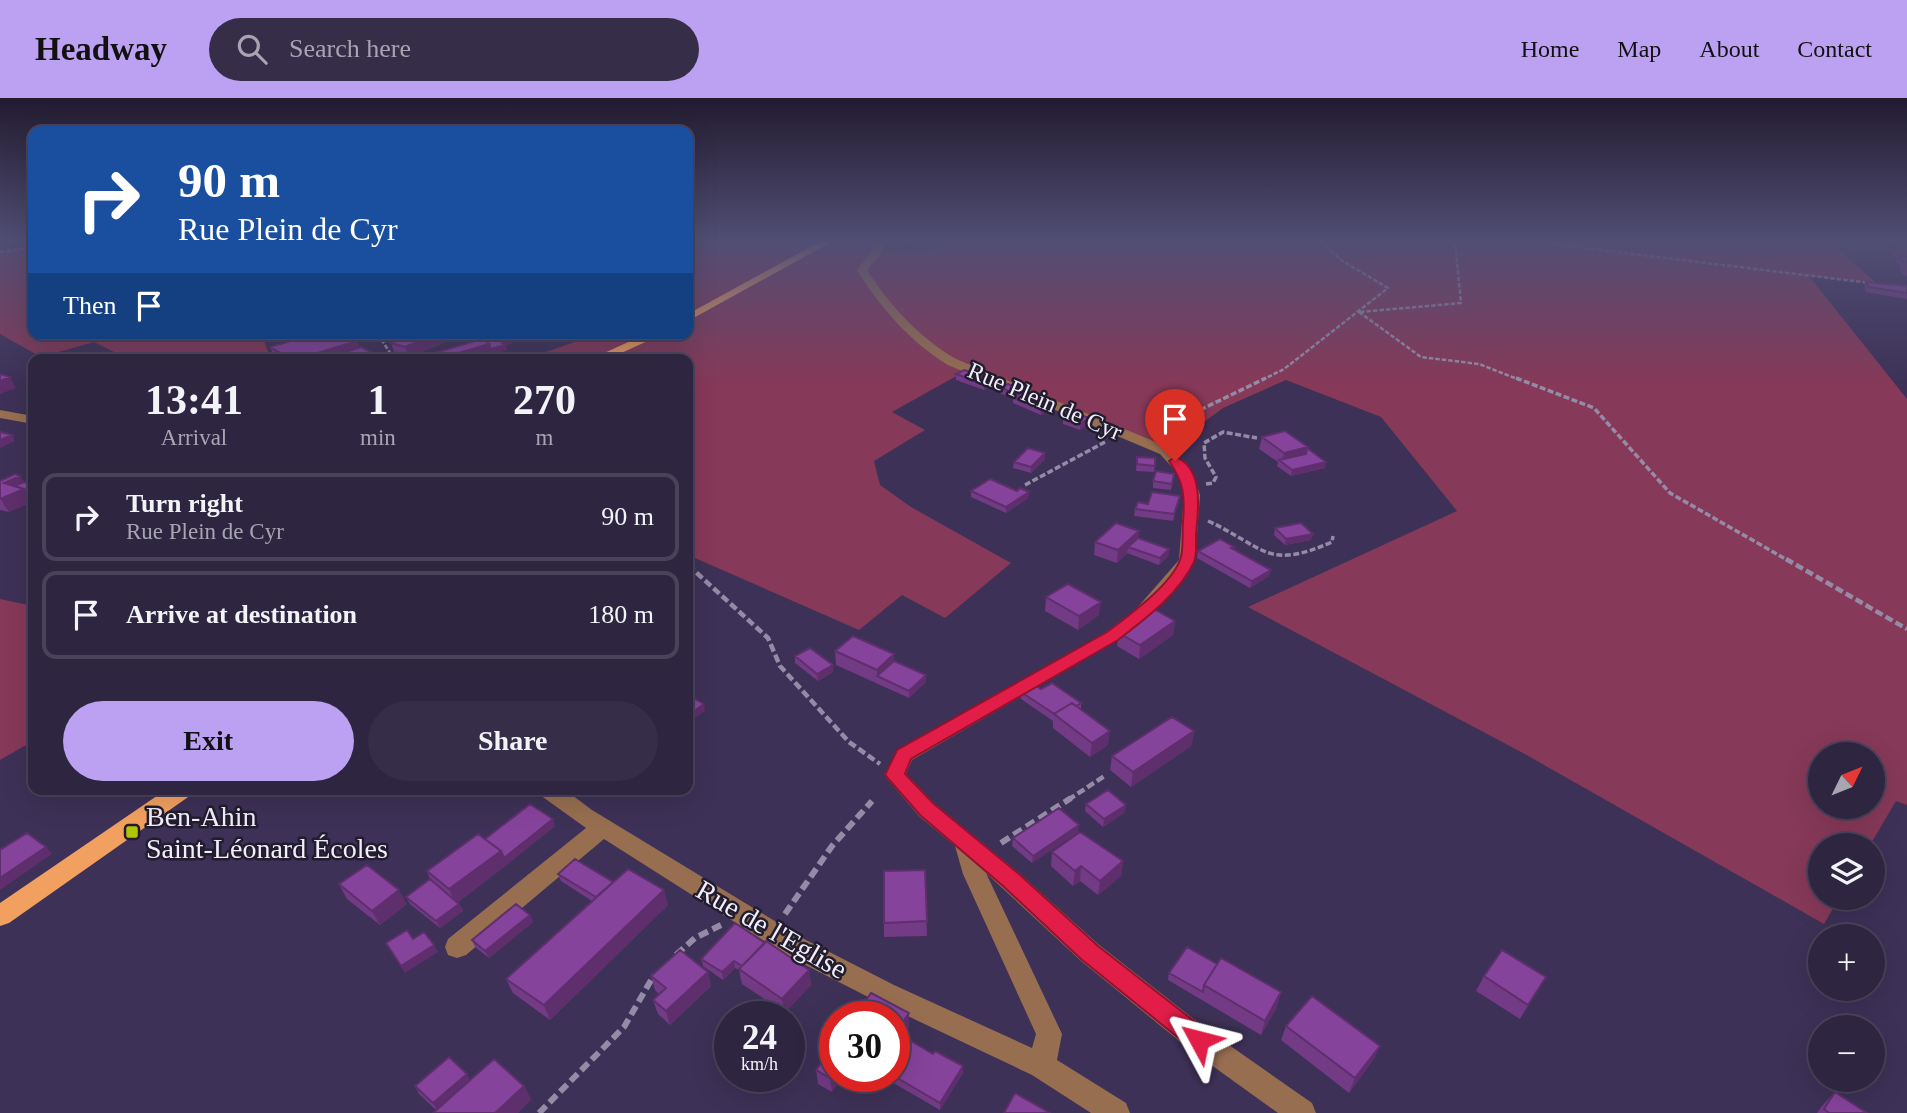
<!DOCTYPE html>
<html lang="en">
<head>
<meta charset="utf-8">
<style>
	body { margin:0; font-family:Georgia,serif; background:#362d48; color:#f1f3f6; height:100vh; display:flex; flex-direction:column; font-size:26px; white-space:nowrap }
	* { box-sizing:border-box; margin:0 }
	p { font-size:23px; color:#a7a5b1 }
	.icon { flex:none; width:38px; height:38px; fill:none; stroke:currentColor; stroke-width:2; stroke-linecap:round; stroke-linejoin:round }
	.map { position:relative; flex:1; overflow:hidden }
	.sheet { position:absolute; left:28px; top:256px; width:665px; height:441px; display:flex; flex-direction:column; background:#2e2541; border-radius:14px; box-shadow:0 7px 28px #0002,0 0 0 2px #49425a }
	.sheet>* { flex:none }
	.banner { position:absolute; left:28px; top:28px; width:665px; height:214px; border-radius:14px; box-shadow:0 7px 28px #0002,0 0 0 2px #49425a; background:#1a4fa0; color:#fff; overflow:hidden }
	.needle { width:46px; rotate:47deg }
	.controls { position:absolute; left:1808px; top:644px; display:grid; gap:14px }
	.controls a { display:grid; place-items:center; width:77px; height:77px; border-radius:50%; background:#2e2541; box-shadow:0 7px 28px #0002,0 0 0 2px #49425a; font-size:35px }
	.speed { position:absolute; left:714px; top:903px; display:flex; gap:14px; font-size:35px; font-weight:700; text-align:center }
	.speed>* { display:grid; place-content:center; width:91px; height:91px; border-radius:50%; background:#2e2541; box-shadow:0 7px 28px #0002,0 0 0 2px #49425a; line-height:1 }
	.speed small { font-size:18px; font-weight:400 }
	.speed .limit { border:10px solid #d22; background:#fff; color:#111 }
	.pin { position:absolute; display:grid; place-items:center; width:60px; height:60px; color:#fff; margin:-72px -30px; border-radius:50% 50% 50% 0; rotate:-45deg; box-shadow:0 0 7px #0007 }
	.pin .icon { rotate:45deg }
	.me { position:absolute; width:77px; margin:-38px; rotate:308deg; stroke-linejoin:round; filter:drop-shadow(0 0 5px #0008) }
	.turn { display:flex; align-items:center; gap:24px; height:147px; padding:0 35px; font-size:32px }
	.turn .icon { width:91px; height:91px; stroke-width:2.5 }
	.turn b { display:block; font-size:49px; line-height:60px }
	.then { display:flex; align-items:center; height:66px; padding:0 35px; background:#0003; gap:14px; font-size:26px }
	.eta { display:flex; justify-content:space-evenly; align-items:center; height:119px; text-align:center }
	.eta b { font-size:42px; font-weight:600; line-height:49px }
	.cta { display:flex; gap:14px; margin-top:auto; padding:14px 35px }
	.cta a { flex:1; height:80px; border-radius:42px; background:#bca0f2; color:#111; font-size:28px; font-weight:600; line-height:80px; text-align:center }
	.cta a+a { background:#362d48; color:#f1f3f6 }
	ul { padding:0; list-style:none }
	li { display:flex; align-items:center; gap:21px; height:88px; margin:0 14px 10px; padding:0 21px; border:4px solid #49425a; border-radius:14px }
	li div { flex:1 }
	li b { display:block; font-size:26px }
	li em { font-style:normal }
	header { display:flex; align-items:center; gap:42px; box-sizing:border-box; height:98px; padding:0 35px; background:#bca0f2; color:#111 }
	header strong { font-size:33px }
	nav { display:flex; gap:38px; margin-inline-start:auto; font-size:24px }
	.search { width:490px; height:63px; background:#362d48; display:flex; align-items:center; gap:18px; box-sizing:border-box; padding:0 24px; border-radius:38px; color:#a7a5b1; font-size:26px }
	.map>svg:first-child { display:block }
	.green { fill:#863958; fill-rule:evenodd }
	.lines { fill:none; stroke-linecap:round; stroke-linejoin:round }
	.path-far3 { stroke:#948ca6; stroke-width:2.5; stroke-dasharray:4.5 2; stroke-linecap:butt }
	.path-far2 { stroke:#948ca6; stroke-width:3.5; stroke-dasharray:6 2.5; stroke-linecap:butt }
	.path-far1 { stroke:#948ca6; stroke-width:4.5; stroke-dasharray:8 3.5; stroke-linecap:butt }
	.path { stroke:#948ca6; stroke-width:6; stroke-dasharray:10 5; stroke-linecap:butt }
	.minor { fill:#976e50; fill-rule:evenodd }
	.major { fill:#f2a060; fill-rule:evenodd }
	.wall { fill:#733a85 }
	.shaded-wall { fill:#5e2f6c }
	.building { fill:#86439b; stroke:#5e2f6c; stroke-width:2 }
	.route { fill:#e11d48; stroke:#92132f; stroke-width:2 }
	.poi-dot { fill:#afc505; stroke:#221d2e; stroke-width:2.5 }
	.labels { text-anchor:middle; stroke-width:5; stroke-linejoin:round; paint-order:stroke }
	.street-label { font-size:24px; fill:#f1edfb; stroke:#221d2e }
	.near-poi-label { font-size:28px; fill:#f1edfb; stroke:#221d2e; text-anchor:start }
	.near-street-label { font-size:28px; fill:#f1edfb; stroke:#221d2e }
</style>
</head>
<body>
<header>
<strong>Headway</strong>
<div class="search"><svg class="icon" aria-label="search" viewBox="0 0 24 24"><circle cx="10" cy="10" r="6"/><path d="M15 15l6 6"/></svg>Search here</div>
<nav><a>Home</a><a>Map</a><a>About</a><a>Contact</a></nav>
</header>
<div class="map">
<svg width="1907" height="1015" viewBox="0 0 1907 1015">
	<rect width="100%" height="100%" fill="#3d3157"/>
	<path class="green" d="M688,143H881L878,153H926L958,148L949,143H1830L1876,185L1809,178L1907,301V707L1896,703L1870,747H1820V800H1839L1824,826L1523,655L1248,509L1457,413L1381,319L1286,282L1223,310L1165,353L969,271L892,314L925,332L874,363L880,387L911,409L1011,465L945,520L902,497L859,532L688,457V261H526L597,236H688ZM1820,656H1872V709H1820Z
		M33,149V236H266L262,238L271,261H128L94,244L41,259L0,236V154Z
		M0,501L33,508V643L0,662Z"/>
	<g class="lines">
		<path class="path-far3" d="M1527,143L1870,185
			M0,154L33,149
			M1359,214L1421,259L1479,266L1520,282
			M1360,214L1461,205L1455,143
			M378,236L392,258L399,261
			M1262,282L1284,271L1388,190L1341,162L1326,147L1313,143"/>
		<path class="path-far2" d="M1516,280L1594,310L1670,395L1789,463
			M1166,337L1202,311L1266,280
			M1206,386L1213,385L1216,379L1205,360L1204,345L1223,334L1257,340
			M1025,387L1105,344
			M1208,423C1265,449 1266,473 1332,444L1333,438"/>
		<path class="path-far1" d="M1786,461L1907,531
			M688,467L768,540L780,568L849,644L880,666
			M1068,702L1106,677"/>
		<path class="path" d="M1001,745L1071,700
			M785,816L832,748L872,703
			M676,857L695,840L721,827
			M539,1015L624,929L654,877"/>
		<path class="minor" d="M876,143H886L883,153L867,172C890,208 920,240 956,261L1170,350L1193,376L1200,397L1195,463L1149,518L1118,542L912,662L906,676L935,706L1019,775L1098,846L1209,933L1312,1005L1316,1015H1278L1189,951L1080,862L986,775L1062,936L1057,962L1126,1005L1130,1015H1091L1032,977L876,903L788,858L604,741L466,857L457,860L448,857L445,849L448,841L586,730L540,697L537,691H564L592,712L806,842L894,887L1032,950L1036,936L963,776L955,748L919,718L884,677L897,652L1106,534L1137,510L1179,462L1184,397L1179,377L1160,356L948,267C910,244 880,209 857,172L873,152Z
			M0,312L33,318V326L0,320Z"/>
		<path class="major" d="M821,143H833L688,223V216Z
			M646,236H663L608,261H591Z
			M167,691H194L191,697L9,825L0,828V805Z"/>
	</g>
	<path class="wall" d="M906,143L900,151L888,150L887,146Z
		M1891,143H1907V178L1904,177L1899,172L1901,169L1895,163L1896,161L1892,156L1894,152L1904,153Z
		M1866,184L1907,188V201L1866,194L1864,189Z
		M412,236H505L512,245L506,247L507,252L479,261H436L434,255L471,244L461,238L409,259L395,256L391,245Z
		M357,243L359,249L384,261H275L270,249Z
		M956,276L992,281V287L984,292L956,282Z
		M1000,289L1021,291V296L1050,313L1041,317L1013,305V301L1000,295Z
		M1063,320H1089L1088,326L1080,332L1063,326Z
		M1262,339L1307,350L1325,370L1291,378L1277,368L1278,364L1259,351Z
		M1045,355V361L1031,375L1013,370L1014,364Z
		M1137,359L1155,368L1154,374L1136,373Z
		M1174,376L1171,392L1153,390V383Z
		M0,383L24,384L33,387V403L31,402V404L9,414L0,412Z
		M971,393H1017L1029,394L1028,400L1006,415L971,399Z
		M1180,398L1173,423L1134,418L1135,411Z
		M1275,430L1313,436L1311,442L1285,447L1274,437Z
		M1139,433L1138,440L1169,451L1168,458L1159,467L1127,455L1117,465L1094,457L1095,444Z
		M1234,449V452L1269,478L1250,490L1197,460L1198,453Z
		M1046,499L1099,517L1078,532L1045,513Z
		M1175,523L1173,537L1139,561L1117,548L1119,535Z
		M835,553L894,563L926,584L909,600L836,567Z
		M795,558L833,567V574L818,583L795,565Z
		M1041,591L1081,605V611L1108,647L1090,659L1053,630V623L1021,601V594Z
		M1194,633L1191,648L1131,689L1110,672L1112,658Z
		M1086,706L1125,714L1103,729L1085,713Z
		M555,728L458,804L463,813L440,830L410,806L406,799L430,781L427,773L485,741Z
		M1078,734L1032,765L1012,748L1013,740Z
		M1052,754L1123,763L1121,778L1098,797L1080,783L1073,788L1051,768Z
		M925,772L927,838L884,839V825Z
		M558,776L613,784L668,807L550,922L513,895L506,881L592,803L561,783Z
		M339,786L407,806L380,827L347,801Z
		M530,817L533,824L489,860L475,849L472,842Z
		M765,845L809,872L811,887L785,915L742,886L739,872L735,870L723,882L703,868L701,861Z
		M1217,866L1277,909L1261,937L1168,882L1169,875Z
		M708,874L711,888L670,927L658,916L653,902L659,896L655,892L651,878Z
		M1484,878L1546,879L1520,921L1476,893Z
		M1286,928L1380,948L1373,962L1349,995L1281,942Z
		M835,946L832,994L818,986L816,972Z
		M933,956L963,975L940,1012L890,983V978H894Z
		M470,982L524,988L531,1002L436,1012L419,996L415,988Z
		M1835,994L1867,1015H1817L1822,1008Z"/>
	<path class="shaded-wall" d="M902,143H906L900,151V147Z
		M436,236H461V238L409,259L405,249Z
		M511,240L512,245L506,247L507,252L479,261H442V260Z
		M357,243L363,259L356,261H298Z
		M10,279L16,290L0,296V283Z
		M992,281V287L984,292V286Z
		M1021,291V297L1013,299V295Z
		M1050,307V313L1041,317V311Z
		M1089,320L1088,326L1080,332V326Z
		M12,337L15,343L0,350V342Z
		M1308,349L1305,362L1282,365L1284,355Z
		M1045,355V361L1031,375V369Z
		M1326,364L1325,370L1291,378L1292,372Z
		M20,378L28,390L24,392L31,404L9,414L1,402L4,385Z
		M1029,394L1028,400L1006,415V409Z
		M1139,433L1137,446L1128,449L1127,455L1117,465L1118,452Z
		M1313,436L1311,442L1285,447L1286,441Z
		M1169,451L1168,458L1159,467L1160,460Z
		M1271,472L1269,478L1250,490L1252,483Z
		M1101,504L1099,517L1078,532L1079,518Z
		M1175,523L1173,537L1139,561L1140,547Z
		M894,556V570L877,578V586V572Z
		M833,567V574L818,583L817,576Z
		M926,577V584L909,600V593Z
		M704,606L705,613L690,624L689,617Z
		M1110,633L1108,647L1090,659L1092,645Z
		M1194,633L1191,648L1131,689L1133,674Z
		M1126,707L1125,714L1103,729L1104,721Z
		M553,721L555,728L507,767L504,760Z
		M1079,727L1078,734L1032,765L1033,758Z
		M46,749L52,756L0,792V780Z
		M501,753L507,767L456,806L449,791Z
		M1123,763L1121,778L1098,797L1100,783Z
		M1081,768L1080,783L1073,788L1075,773Z
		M399,792L407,806L380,827L372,813Z
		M664,792L668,807L550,922L544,907Z
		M459,806L463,813L440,830L436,823Z
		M530,817L533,824L489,860L485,853Z
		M434,847L438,854L405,875L401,868Z
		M734,863L735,870L723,882L722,874Z
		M809,872L811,887L785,915L782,901Z
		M708,874L711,888L670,927L666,913Z
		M1546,879L1537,894L1520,921L1528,907Z
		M1281,894L1277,909L1261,937L1265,923Z
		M909,915V929L894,953V937Z
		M1380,948L1373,962L1349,995L1355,980Z
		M963,968V975L940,1012V1005Z
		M835,974V978H843L832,994L830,980Z
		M467,976L470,983L437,1012L433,1005Z
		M524,988L531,1002L518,1015H495Z"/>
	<path class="building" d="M890,143H902L900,147L887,146Z
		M1900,143H1907V148Z
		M1894,152L1907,153V157L1899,156Z
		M1898,158L1907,159V164H1903Z
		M1866,184L1907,188V195L1869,189Z
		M315,236H345L357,243L298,261H291L270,249Z
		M412,236H436L405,249L391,245Z
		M479,236H505L511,240L500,243L505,247L491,251L489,246L482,241L476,242L471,239Z
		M482,241L489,246L442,260L434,255Z
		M361,249L384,261H324Z
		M964,272L992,281L984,286L956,276Z
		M0,276L10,279L0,283Z
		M1008,286L1021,291L1013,295L1000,289Z
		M1022,295L1050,307L1041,311L1013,299Z
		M1072,314L1089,320L1080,326L1063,320Z
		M1285,333L1308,349L1284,355L1262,339Z
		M0,334L12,337L0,342Z
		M1028,350L1045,355L1031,369L1014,364Z
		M1307,350L1326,364L1292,372L1279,362L1306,356Z
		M1137,359L1155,360V368L1137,366Z
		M1156,373L1174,376L1172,386L1153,383Z
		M15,376L20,378L4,385L24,391L0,401V383Z
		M990,381L1017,393L1020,390L1029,394L1006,409L971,393Z
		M24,384L33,387V398L27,396L24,391L14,388Z
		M1152,394L1180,398L1174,416L1135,411L1138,404L1148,406Z
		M1116,425L1139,433L1118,452L1095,444Z
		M1301,425L1313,436L1286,441L1275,430Z
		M1138,440L1169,451L1160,460L1128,449Z
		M1220,441L1234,449L1231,450L1271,472L1252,483L1198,453Z
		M1068,486L1101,504L1079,518L1046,499Z
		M1154,511L1175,523L1140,547L1119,535Z
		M853,538L894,556L877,572L835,553Z
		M810,550L833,567L817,576L795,558Z
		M894,563L926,577L909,593L877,578Z
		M1052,585L1081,605L1076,608L1072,605L1054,616L1056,617L1021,594L1033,586L1041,591Z
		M688,597L704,606L689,617L688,613Z
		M1072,605L1110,633L1092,645L1054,616Z
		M1172,619L1194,633L1133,674L1112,658Z
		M1108,692L1126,707L1104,721L1086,706Z
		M530,706L553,721L504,760L501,753L485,741Z
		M1059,710L1079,727L1033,758L1013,740Z
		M1080,734L1123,763L1100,783L1081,768L1075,773L1052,754Z
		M27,735L46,749L0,780V752Z
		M478,736L501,753L449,791L427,773Z
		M575,761L613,784L596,799L558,776Z
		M367,767L399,792L372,813L339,786Z
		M628,771L664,792L544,907L506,881Z
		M925,772L927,823L884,825V773Z
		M430,781L459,806L436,823L406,799Z
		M516,806L530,817L485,853L472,842Z
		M735,825L765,845L742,868L734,863L722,874L701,861Z
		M407,832L413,841L424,834L434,847L401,868L386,845Z
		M766,843L809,872L782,901L739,871Z
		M1187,849L1217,866L1204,887L1203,894L1169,875Z
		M680,852L708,874L666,913L653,902L666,890L651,878Z
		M1502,852L1546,879L1528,907L1484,878Z
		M1221,860L1281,894L1265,923L1204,887Z
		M871,895L909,915L894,937V919H854Z
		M1312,898L1380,948L1355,980L1286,928Z
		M911,943L933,956L935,953L963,968L940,1005L894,978V968Z
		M835,946V974L830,980L816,972Z
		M449,959L467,976L433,1005L415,988Z
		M494,961L524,988L495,1015H433Z
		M1835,994L1867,1015H1829L1824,1011Z
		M1015,995L1050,1015H1004Z"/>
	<linearGradient id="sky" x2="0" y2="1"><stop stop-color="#221b30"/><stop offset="0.5" stop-color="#514e74"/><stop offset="1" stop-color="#514e74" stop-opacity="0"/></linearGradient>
	<rect width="1907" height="285" fill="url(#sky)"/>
	<path class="route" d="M1175,359C1205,369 1198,414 1196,437C1196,445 1197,457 1194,464C1179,496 1145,521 1118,542L911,661L905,676L934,706L1019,776L1098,848L1208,934L1212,942L1208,950L1199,953L1191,950L1081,861L1003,788L920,717L885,677L897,652L1107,534C1128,518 1170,488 1180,462C1184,452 1182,435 1183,424C1185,399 1184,384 1169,363Z"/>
	<rect class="poi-dot" x="125" y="727" width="14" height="14" rx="3.5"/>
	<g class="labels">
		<g class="street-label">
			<text transform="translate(1045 303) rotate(23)" y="8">Rue Plein de Cyr</text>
		</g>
		<g class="near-poi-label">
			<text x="146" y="728">Ben-Ahin<tspan x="146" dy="32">Saint-Léonard Écoles</tspan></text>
		</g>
		<g class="near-street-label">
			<text transform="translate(772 831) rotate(30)" y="10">Rue de l'Eglise</text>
		</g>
	</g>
</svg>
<div class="controls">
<a><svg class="needle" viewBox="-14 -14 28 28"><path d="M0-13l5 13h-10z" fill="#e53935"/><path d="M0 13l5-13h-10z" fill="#a7a5b1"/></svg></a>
<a><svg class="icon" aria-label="layers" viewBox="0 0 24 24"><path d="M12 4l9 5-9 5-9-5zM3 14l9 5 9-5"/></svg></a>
<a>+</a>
<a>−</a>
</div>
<div class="speed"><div>24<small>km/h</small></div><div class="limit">30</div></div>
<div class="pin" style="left:1175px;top:363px;background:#d93025"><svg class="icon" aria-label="arrive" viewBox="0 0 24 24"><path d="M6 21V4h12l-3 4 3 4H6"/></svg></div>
<svg class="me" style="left:1199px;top:942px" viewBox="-20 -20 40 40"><path d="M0-17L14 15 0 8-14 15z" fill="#e11d48" stroke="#fff" stroke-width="4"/></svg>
<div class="banner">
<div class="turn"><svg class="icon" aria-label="right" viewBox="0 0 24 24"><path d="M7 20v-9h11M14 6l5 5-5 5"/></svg><div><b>90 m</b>Rue Plein de Cyr</div></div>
<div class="then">Then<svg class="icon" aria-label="arrive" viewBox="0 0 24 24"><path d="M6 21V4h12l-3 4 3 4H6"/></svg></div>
</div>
<section class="sheet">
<div class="eta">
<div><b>13:41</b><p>Arrival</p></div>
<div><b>1</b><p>min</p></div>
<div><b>270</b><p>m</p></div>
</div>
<ul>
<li><svg class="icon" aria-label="right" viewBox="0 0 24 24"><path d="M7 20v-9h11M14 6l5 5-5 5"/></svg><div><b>Turn right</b><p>Rue Plein de Cyr</p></div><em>90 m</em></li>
<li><svg class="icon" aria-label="arrive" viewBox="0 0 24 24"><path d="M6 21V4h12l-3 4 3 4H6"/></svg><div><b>Arrive at destination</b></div><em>180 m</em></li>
</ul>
<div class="cta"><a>Exit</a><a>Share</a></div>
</section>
</div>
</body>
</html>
